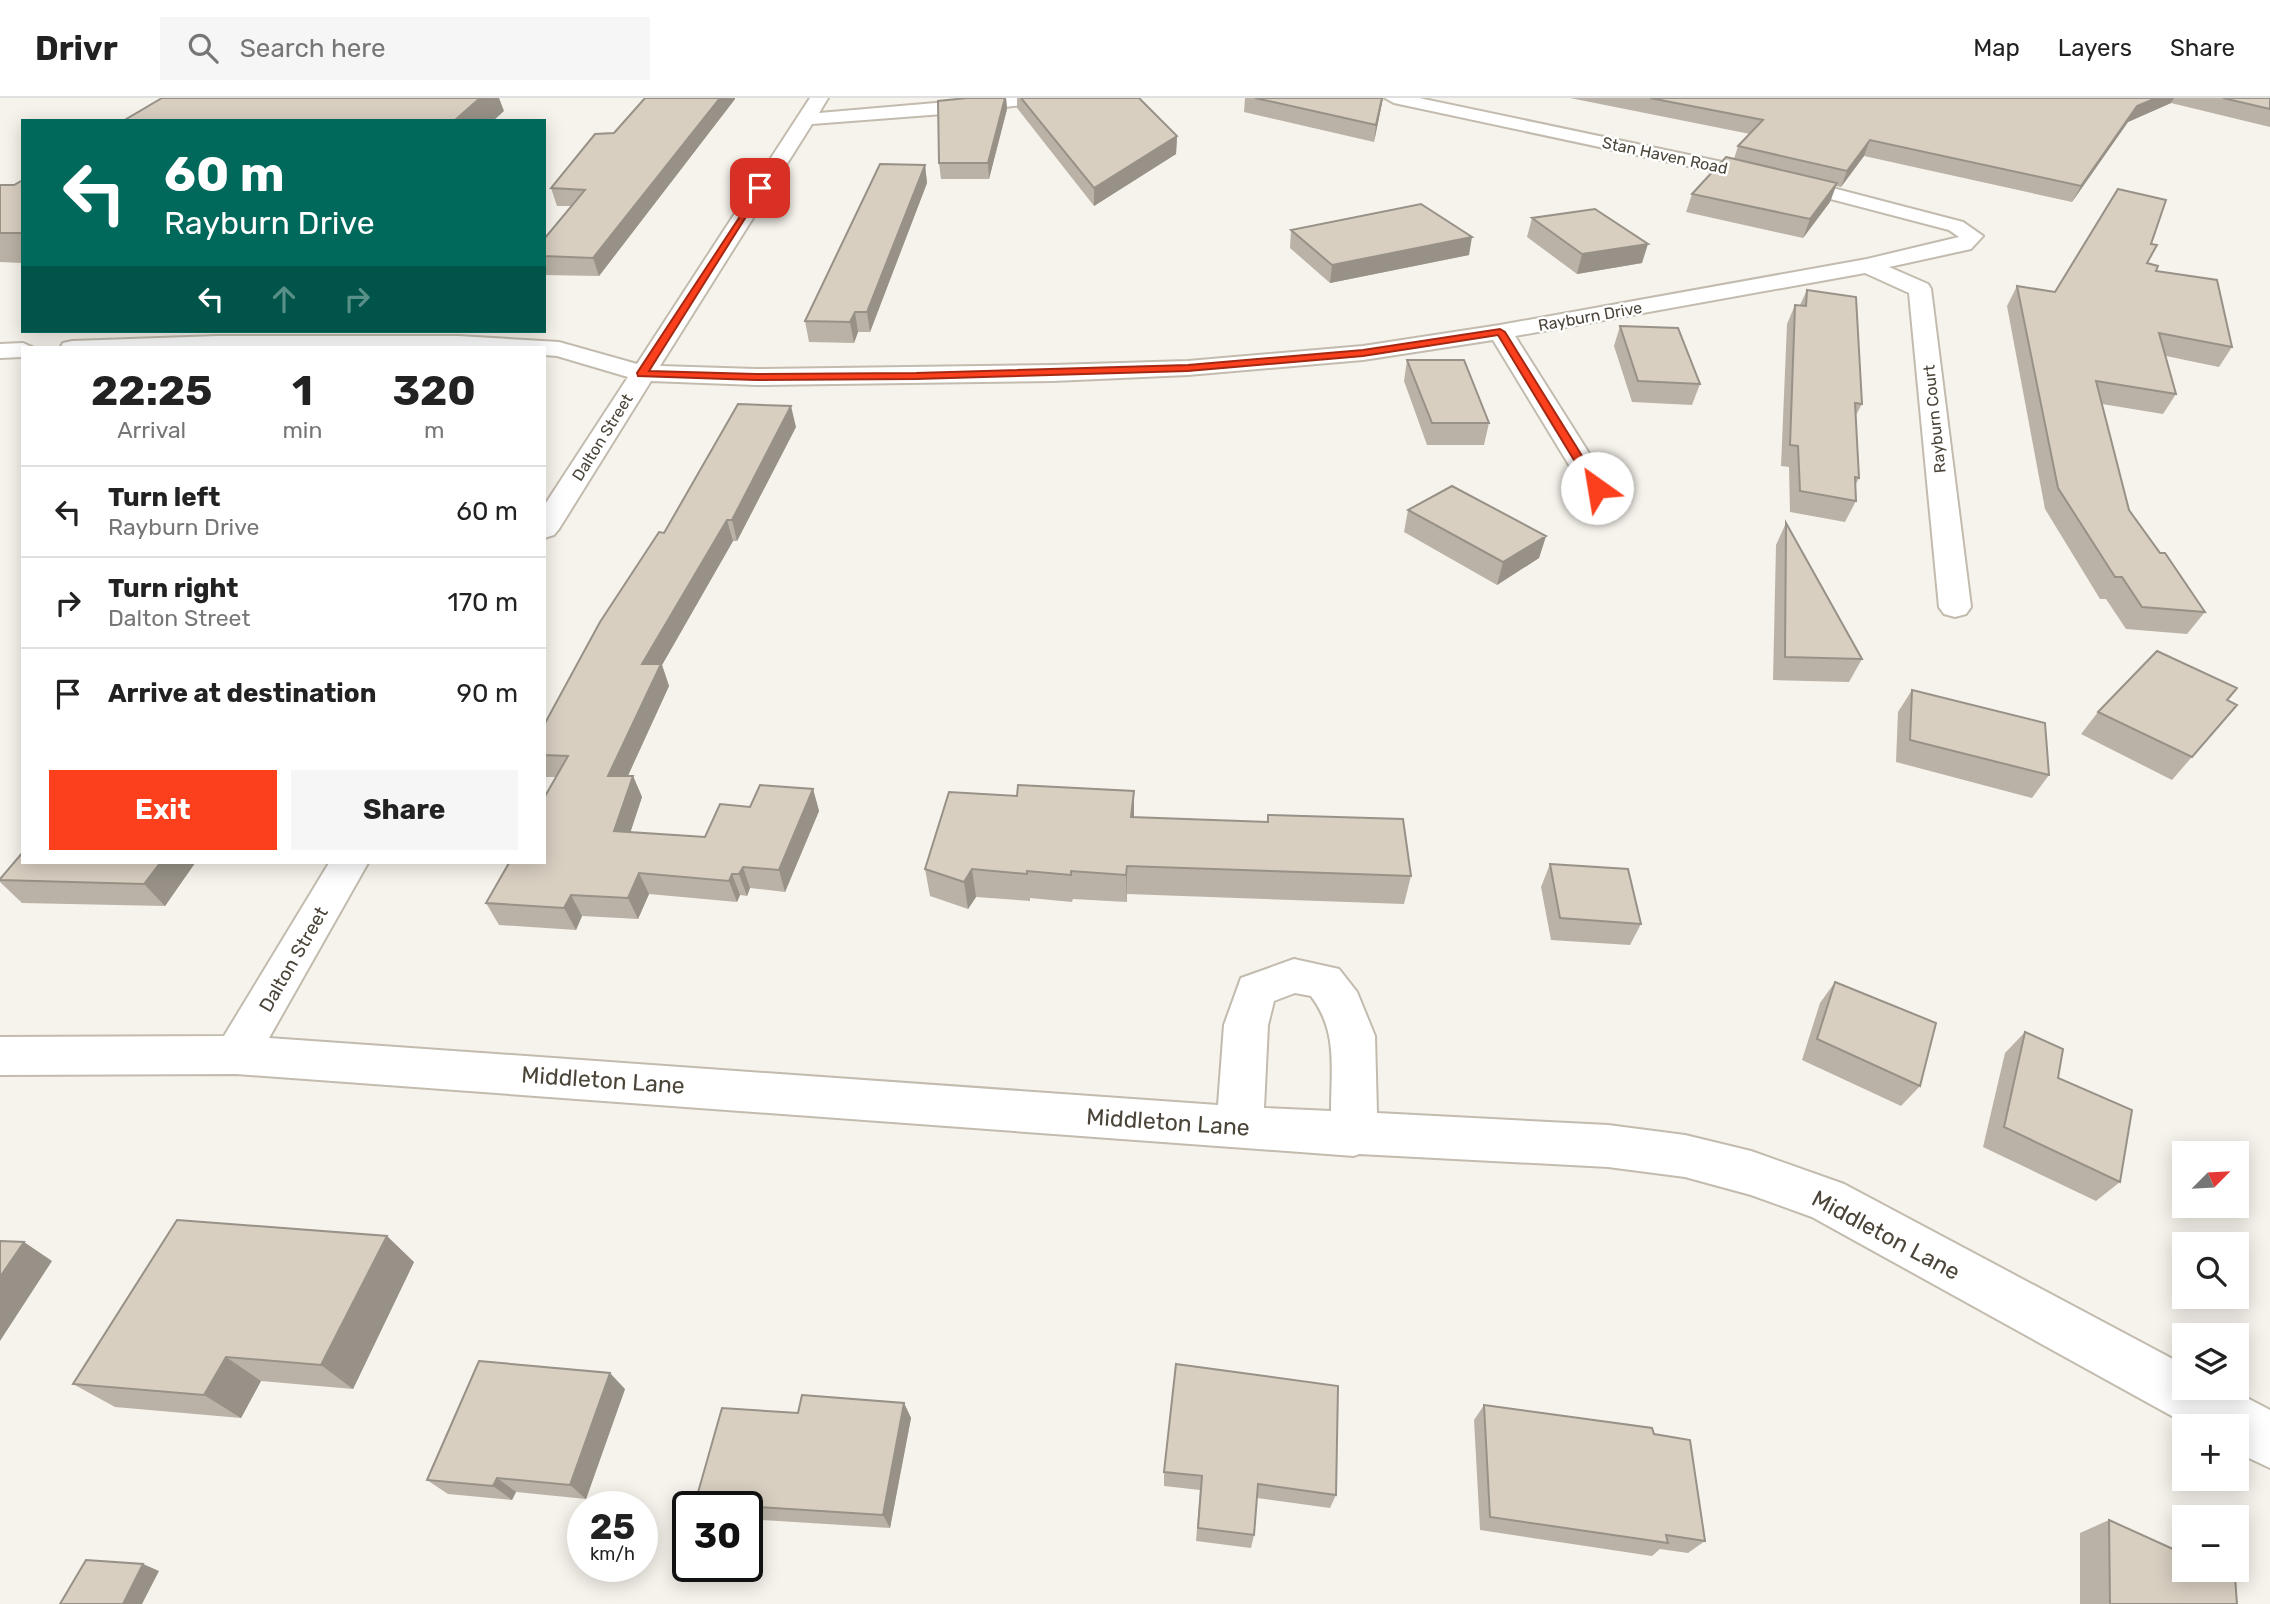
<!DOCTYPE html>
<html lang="en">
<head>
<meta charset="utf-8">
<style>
	body { margin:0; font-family:Rubik,sans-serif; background:#f6f6f6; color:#222; height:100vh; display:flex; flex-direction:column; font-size:26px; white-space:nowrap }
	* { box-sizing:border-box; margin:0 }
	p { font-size:23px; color:#767676 }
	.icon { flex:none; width:38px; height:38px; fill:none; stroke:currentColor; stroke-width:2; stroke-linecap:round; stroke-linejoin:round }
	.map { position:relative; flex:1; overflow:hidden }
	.sheet { position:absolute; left:21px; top:248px; width:525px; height:518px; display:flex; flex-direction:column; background:#fff; border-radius:0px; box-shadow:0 4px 18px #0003 }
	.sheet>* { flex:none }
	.top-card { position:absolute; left:21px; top:21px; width:525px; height:214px; border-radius:0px; box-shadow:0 4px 18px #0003; background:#00695c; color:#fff; overflow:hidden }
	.needle { width:46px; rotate:66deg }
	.controls { position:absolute; left:2172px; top:1043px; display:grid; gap:14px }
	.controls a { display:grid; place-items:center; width:77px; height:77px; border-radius:0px; background:#fff; box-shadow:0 4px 18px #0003; font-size:35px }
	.speed { position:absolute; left:567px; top:1393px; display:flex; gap:14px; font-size:35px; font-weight:700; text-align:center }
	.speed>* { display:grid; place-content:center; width:91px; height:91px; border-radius:50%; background:#fff; box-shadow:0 4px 18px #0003; line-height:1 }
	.speed small { font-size:18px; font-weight:400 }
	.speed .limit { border:4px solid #111; border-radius:10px; background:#fff; color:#111 }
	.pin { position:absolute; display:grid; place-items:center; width:60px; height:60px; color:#fff; margin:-30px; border-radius:14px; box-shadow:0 4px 10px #0006 }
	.me { position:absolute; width:77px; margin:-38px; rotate:328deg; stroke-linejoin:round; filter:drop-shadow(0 0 5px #0008) }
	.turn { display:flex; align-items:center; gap:24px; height:147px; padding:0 28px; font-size:32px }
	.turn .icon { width:91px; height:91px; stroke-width:2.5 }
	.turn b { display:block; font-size:49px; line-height:60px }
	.lanes { display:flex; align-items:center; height:66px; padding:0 28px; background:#0003; justify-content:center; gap:35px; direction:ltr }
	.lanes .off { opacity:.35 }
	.eta { display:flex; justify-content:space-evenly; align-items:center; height:119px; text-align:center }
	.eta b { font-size:42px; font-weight:700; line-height:49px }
	.button { display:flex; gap:14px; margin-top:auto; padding:14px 28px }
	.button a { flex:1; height:80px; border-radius:0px; background:#fc3f1d; color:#fff; font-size:28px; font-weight:700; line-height:80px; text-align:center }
	.button a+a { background:#f6f6f6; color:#222 }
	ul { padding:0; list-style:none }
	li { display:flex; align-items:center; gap:21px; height:91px; padding:0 28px; border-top:2px solid #e0e0e0 }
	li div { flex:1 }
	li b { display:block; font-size:26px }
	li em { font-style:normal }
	header { display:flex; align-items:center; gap:42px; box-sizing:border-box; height:98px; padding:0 35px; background:#fff; border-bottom:2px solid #e0e0e0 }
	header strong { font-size:33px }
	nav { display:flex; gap:38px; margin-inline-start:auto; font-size:24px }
	.search { width:490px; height:63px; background:#f6f6f6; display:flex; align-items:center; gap:18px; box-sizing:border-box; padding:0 24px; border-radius:0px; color:#767676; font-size:26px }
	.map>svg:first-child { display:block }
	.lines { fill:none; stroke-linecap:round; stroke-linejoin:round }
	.minor-casing { stroke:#c2bbae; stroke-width:4 }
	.minor { fill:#fff; fill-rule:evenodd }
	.wall { fill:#bab2a6 }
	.shaded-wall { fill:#979187 }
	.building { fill:#d8cfc1; stroke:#979187; stroke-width:2 }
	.route { fill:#fc3f1d; stroke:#a42913; stroke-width:2 }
	.labels { text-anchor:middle; stroke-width:5; stroke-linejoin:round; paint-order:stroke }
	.far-street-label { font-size:16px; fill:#4b4439; stroke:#fff }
	.street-label { font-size:19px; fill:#4b4439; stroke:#fff }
	.near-street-label { font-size:23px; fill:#4b4439; stroke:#fff }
</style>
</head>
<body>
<header>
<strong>Drivr</strong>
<div class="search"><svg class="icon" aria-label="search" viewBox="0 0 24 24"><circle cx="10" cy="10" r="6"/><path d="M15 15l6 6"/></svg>Search here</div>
<nav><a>Map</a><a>Layers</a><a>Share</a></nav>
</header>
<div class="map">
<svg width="2270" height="1506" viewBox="0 0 2270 1506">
	<rect width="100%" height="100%" fill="#f6f3ec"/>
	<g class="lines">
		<defs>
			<path id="minor" d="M810,0H828L819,15L994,0H1050L1041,5L943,16L812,26L660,268L756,271L1053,267L1188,263L1363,248L1500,227L1867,161L1959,139L1949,132L1777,87L1394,5L1385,0H1419L1779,76L1963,124L1983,138L1971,151L1889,169L1928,186L1931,191L1971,509L1966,516L1955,519L1944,516L1939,509L1909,195L1865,175L1515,238L1611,390L1607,396L1597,398L1587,396L1583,390L1493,242L1363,262L1188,277L1053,283L756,287L651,283L559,431L554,437L544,440V408L628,279L557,258L544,257V250H60L63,245L72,243L217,238H459L559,244L637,266Z
				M23,245L34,250H23V259L0,260V246Z
				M329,765H368L269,940L1218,1007L1224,927L1241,880L1294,861L1339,871L1357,894L1375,938L1377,1015L1608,1027L1685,1037L1751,1053L1844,1086L2184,1267V1290H2228L2270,1312V1370L2236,1354V1328H2190L1812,1119L1751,1097L1685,1079L1608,1069L1359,1056L1354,1058L236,976L0,977V939L224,938ZM1295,895L1311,898C1338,933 1331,971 1331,1013L1264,1010L1268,927L1274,903Z"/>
		</defs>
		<use href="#minor" class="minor-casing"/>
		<use href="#minor" class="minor"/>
	</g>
	<path class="wall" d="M967,0H1006L1007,11L989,81H941L939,65Z
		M1017,0H1139L1177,38L1176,56L1094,108L1017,10Z
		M1245,0H1383L1374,44L1244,14Z
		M1570,0H2270V29L2171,5L2128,24L2072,104L1864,58L1841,89L1836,88L1830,104L1803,140L1686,114L1692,96L1734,61L1738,48L1750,36Z
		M735,1L599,178L544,177V141L571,108H557L551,90L614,35Z
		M925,67L927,85L870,234H858L854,245L809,244L805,223Z
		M23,82V165L0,164V87H14Z
		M1532,120L1642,165L1577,176L1527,139Z
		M1291,132L1469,157L1330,185L1290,150Z
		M2151,146L2147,165L2232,249L2219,269L2166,258L2176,296L2163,316L2102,306L2129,412L2205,514L2187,536L2126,531L2106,501H2100L2045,411L2007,208L2017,188L2055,194Z
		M1807,192L1862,306L1856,317L1859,380L1855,388L1856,403L1845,424L1790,414L1789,369L1781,368L1787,226L1795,207H1800Z
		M1620,228L1700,286L1692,307L1632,304L1614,248Z
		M1407,262L1489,325L1484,347H1427L1404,283Z
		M796,329L737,443H733L662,567L669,588L628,678H633L642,699L630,734L705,739L750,709L813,691L819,713L785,794L750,790L747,798L740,797L737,804L649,796L638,821L582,818L576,832L499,827L486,805L556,679H544V627Z
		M1408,412L1546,438L1539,460L1497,487L1404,434Z
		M1786,425L1862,561L1849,584L1773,582L1776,447Z
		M1912,592L2049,677L2032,700L1896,664L1898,614Z
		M2227,602L2237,607L2172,682L2081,636L2098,614Z
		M1134,693V720L1267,724L1268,717L1411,778L1404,806L1127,796V804L1073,801L1072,804L1030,800V803L976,799L968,811L930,798L925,771L1017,698Z
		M195,765L165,808L22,805L0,784V781Z
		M1550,766L1641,826L1630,847L1551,842L1541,789Z
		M1835,884L1920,988L1901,1008L1802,962L1820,905Z
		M2025,934L2058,980L2120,1084L2096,1103L1983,1049L2005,955Z
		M414,1164L353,1291L261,1283L241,1320L115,1309L73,1286Z
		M625,1291L586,1401L516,1394L512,1402L448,1396L427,1382Z
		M904,1305L911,1320L890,1430L747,1421V1409H699L695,1405Z
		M1484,1307L1654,1336L1705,1443L1688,1455L1660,1451L1652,1458L1480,1432L1474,1322Z
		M1164,1374L1336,1397L1330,1410L1257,1400L1254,1437L1251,1450L1196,1443L1200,1392L1164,1388Z
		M2109,1422L2237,1506H2080V1435Z"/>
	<path class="shaded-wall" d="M480,0H499L504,13L493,23H454Z
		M720,0H735V1L599,178L593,160Z
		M1005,0H1006L1007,11L989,81L988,65Z
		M1382,0H1383L1374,44L1376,27Z
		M2156,0H2174L2171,5L2128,24L2072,104L2081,88L2137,8Z
		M1177,38L1176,56L1094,108V90Z
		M1870,42L1864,58L1841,89L1847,73Z
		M925,67L927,85L870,234L867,214Z
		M1837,85L1830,104L1803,140L1810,121Z
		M1472,139L1469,157L1330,185L1332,167Z
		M1648,146L1642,165L1577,176L1582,156Z
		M855,214L858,234L854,245L850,224Z
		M791,308L796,329L737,443L732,422Z
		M727,422L733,443L662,567L669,588L618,699L608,678L642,566Z
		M1546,438L1539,460L1497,487L1503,464Z
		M633,678L642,699L624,754L614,733Z
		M813,691L819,713L785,794L779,772Z
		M1134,693V721L1131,719Z
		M160,765H195L165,808L144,786Z
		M1127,768V804L1126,777Z
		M743,769L750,790L747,798L739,776Z
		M972,771L976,799L968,811L964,784Z
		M639,775L649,796L638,821L628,800Z
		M732,776L740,797L737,804L729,783Z
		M571,797L582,818L576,832L564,810Z
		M387,1138L414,1164L353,1291L321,1267Z
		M24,1144L52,1163L0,1243V1179Z
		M226,1259L261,1283L241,1320L204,1297Z
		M610,1275L625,1291L586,1401L570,1387Z
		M904,1305L911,1320L890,1430L883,1417Z
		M497,1380L516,1394L512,1402L493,1388Z
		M143,1466L159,1473L142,1506H123Z"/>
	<path class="building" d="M162,0H480L454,23H123Z
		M645,0H720L593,160L544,158V141L585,92L551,90L595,36L614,35Z
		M967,0H1005L988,65H939L938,3Z
		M1021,0H1139L1177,38L1094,90Z
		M1255,0H1382L1376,27Z
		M1650,0H2156L2137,8L2081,88L1870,42L1847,73L1738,48L1763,22Z
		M2223,0H2270V11Z
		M1726,59L1837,85L1810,121L1692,96Z
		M880,66L925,67L867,214H855L850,224L805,223Z
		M23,82V135H0V87H14Z
		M2118,91L2166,102L2151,146L2157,147L2147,165L2158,168L2156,173L2217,182L2232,249L2159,235L2176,296L2096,283L2129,412L2160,455H2165L2205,514L2142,509L2122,479H2115L2058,390L2017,188L2055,194Z
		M1421,106L1472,139L1332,167L1291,132Z
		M1595,111L1648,146L1582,156L1532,120Z
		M1807,192L1856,199L1862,306L1855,305L1859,380L1855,379L1856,403L1800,393L1798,348L1790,347L1795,207L1806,208Z
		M1620,228L1678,230L1700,286L1638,283Z
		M1407,262H1464L1489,325H1432Z
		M738,306L791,308L732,422H727L642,566H661L608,678H633L614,733L705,739L720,706L750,709L760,687L813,691L779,772L743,769L739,776H732L729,783L639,775L628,800L571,797L564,810L486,805L509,765H544V700L568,658L544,657V627L600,524L659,434L664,435Z
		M1452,388L1546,438L1503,464L1408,412Z
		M1786,425L1862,561L1785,559Z
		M2157,553L2237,590L2227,602L2237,607L2192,659L2098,614Z
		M1912,592L2045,625L2049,677L1910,642Z
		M1018,687L1134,693L1131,719L1268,724V717L1403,721L1411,778L1127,768L1126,777L1071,773V777L1027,773V776L972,771L964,784L925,771L949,694L1017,698Z
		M23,754V765H160L144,786L0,782V781Z
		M1550,766L1628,771L1641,826L1560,820Z
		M1835,884L1936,925L1920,988L1817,941Z
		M2025,934L2063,951L2058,980L2132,1012L2120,1084L2004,1029Z
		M177,1122L387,1138L321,1267L226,1259L204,1297L73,1286Z
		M0,1143L24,1144L0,1179Z
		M479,1263L610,1275L570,1387L497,1380L493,1388L427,1382Z
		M1176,1266L1338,1288L1336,1397L1258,1386L1254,1437L1198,1430L1202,1378L1164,1374Z
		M802,1297L904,1305L883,1417L695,1405L722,1310L798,1315Z
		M1484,1307L1652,1330L1654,1336L1690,1342L1705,1443L1666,1437L1668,1445L1490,1419Z
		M2109,1422L2184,1456V1472H2220L2235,1479L2237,1506H2110Z
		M86,1462L143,1466L123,1506H60Z"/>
	<path class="route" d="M760,88L764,90L649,273L756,276L916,275L1188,267L1363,252L1500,231L1505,234L1602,390L1597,393L1591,390L1498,237L1363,258L1188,273L916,281L756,282L638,278L637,275Z"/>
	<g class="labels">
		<g class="far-street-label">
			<text transform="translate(1665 57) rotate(12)" y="6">Stan Haven Road</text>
			<text transform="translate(1590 218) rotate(-10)" y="6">Rayburn Drive</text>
			<text transform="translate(1934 321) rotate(-96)" y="6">Rayburn Court</text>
			<text transform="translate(602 339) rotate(-58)" y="6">Dalton Street</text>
		</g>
		<g class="street-label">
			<text transform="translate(293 861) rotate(-60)" y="7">Dalton Street</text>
		</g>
		<g class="near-street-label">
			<text transform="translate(603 982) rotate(4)" y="8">Middleton Lane</text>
			<text transform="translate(1168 1024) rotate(4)" y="8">Middleton Lane</text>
			<text transform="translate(1886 1137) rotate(28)" y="8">Middleton Lane</text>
		</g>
	</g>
</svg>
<div class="controls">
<a><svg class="needle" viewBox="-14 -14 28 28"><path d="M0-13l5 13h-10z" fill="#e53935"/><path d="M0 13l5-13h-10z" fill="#767676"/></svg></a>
<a><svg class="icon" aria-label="search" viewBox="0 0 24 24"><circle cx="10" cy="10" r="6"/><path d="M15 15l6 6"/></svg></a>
<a><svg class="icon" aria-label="layers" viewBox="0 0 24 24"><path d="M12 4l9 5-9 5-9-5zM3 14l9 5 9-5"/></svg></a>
<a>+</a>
<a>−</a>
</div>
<div class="speed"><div>25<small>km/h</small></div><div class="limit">30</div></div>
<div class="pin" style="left:760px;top:90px;background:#d93025"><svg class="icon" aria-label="arrive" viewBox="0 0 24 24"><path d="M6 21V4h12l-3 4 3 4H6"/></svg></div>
<svg class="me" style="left:1597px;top:390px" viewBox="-20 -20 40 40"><circle r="19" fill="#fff"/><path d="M0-13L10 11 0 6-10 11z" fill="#fc3f1d"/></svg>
<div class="top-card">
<div class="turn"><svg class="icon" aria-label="left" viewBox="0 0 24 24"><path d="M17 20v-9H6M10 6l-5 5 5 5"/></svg><div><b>60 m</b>Rayburn Drive</div></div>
<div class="lanes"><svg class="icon" aria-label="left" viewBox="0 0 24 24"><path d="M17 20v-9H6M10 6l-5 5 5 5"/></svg><svg class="icon off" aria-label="ahead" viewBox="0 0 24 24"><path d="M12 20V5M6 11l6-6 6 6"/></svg><svg class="icon off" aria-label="right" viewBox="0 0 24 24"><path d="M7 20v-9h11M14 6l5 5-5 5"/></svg></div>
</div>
<section class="sheet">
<div class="eta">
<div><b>22:25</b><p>Arrival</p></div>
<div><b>1</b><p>min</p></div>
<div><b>320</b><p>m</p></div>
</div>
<ul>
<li><svg class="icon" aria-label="left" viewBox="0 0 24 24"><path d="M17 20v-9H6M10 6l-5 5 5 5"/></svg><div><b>Turn left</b><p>Rayburn Drive</p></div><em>60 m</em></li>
<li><svg class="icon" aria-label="right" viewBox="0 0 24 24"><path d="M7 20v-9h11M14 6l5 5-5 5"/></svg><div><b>Turn right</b><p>Dalton Street</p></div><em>170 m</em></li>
<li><svg class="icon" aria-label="arrive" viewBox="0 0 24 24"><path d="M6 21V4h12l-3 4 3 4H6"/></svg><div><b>Arrive at destination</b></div><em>90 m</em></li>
</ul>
<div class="button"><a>Exit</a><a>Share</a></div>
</section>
</div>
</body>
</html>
